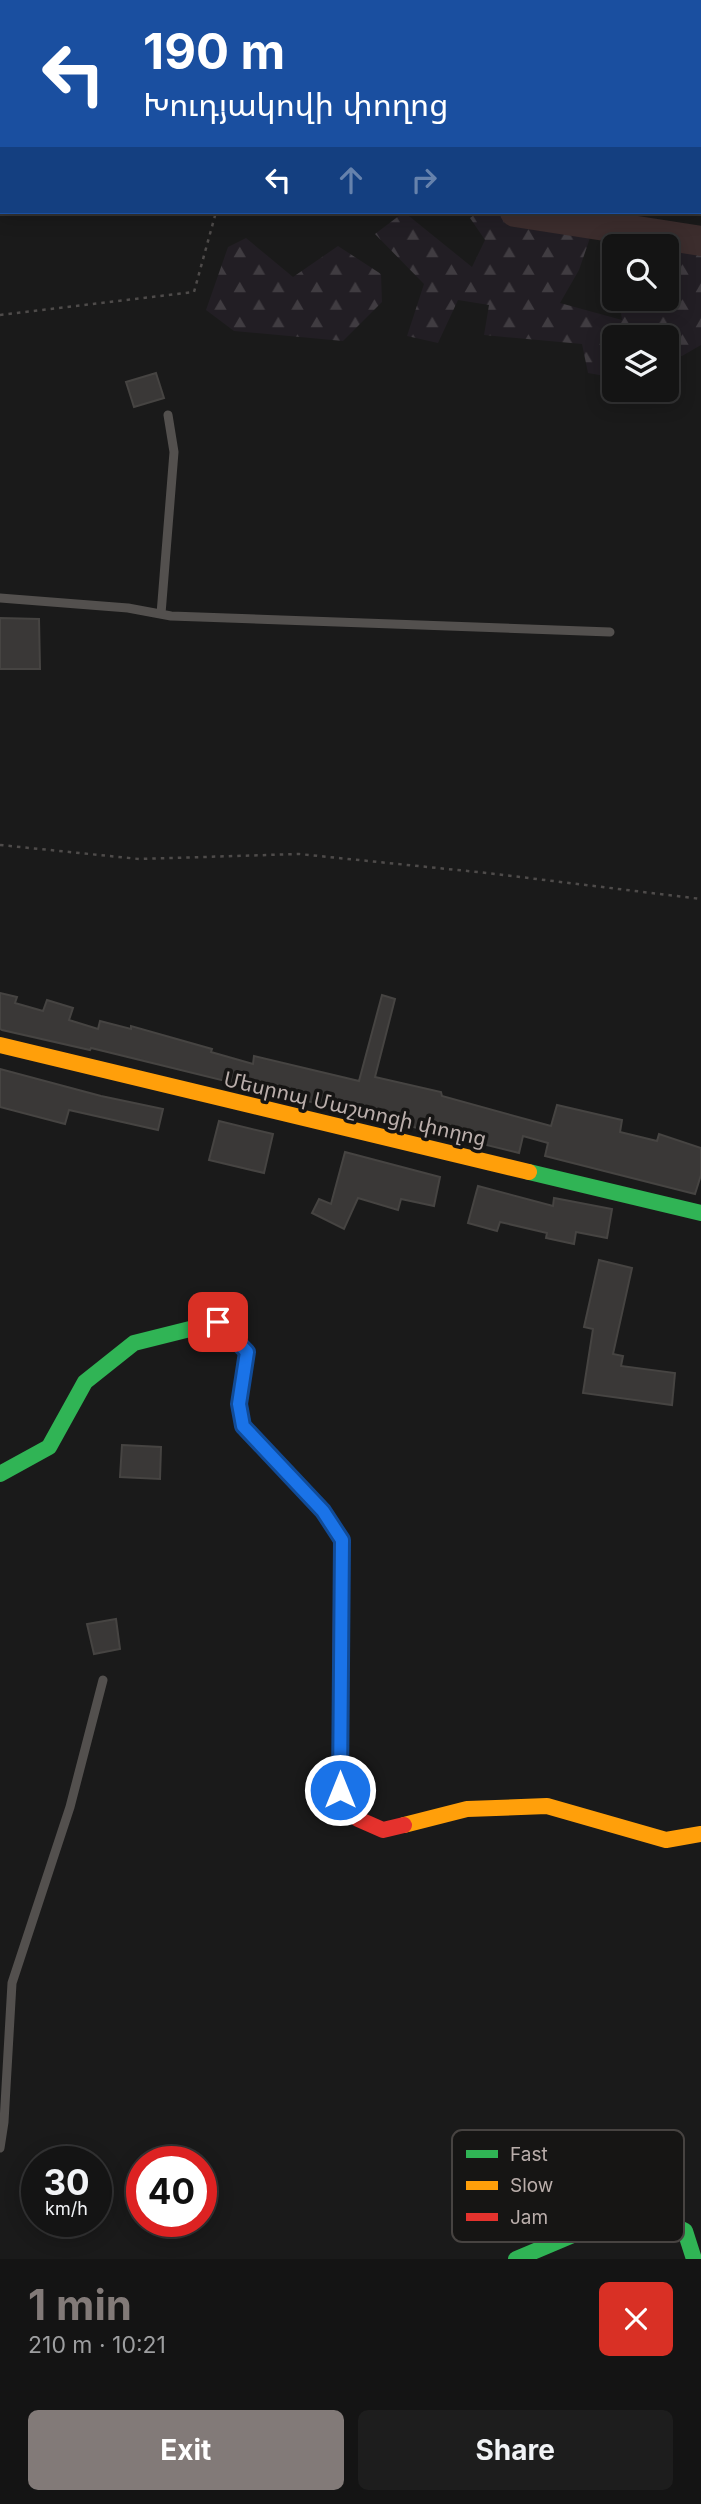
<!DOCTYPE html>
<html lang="en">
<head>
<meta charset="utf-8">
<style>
	body { margin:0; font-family:Inter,"Noto Sans Armenian",sans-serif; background:#1d1d1d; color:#f1f3f6; height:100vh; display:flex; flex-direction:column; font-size:26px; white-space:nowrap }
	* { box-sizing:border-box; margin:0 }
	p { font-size:23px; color:#9d9ea0 }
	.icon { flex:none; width:38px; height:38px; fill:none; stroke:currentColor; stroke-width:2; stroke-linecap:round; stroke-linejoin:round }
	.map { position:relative; height:2259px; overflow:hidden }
	.side { display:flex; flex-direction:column; background:#141414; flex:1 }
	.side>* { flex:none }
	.top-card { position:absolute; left:0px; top:0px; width:702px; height:214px; box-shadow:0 4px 18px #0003,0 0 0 2px #333334; background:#1a4fa0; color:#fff; overflow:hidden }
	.tools { position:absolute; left:602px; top:234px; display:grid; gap:14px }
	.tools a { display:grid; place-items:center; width:77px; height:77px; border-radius:10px; background:#141414; box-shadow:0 4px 18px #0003,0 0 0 2px #333334; font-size:35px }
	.speed { position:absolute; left:21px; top:2146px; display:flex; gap:14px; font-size:35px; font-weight:700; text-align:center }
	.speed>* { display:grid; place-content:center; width:91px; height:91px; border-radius:50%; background:#141414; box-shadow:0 4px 18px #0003,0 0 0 2px #333334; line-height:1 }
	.speed small { font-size:18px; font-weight:400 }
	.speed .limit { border:10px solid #d22; background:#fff; color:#111 }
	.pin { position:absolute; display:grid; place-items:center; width:60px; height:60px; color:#fff; margin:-30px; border-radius:14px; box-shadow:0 4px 10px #0006 }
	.me { position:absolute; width:77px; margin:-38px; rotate:0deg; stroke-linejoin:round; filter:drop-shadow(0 0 5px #0008) }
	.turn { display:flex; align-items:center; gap:24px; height:147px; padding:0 28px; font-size:32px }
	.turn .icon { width:91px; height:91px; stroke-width:2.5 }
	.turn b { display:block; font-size:49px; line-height:60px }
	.lanes { display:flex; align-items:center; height:66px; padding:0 28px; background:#0003; justify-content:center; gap:35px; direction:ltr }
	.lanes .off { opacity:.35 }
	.round { display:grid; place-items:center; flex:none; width:74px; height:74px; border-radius:10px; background:#1d1d1d }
	.head { display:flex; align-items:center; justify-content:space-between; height:119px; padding:0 28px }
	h1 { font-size:42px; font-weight:700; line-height:52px; color:#827a78 }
	.button { display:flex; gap:14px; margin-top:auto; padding:14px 28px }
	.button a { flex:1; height:80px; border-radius:10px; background:#827a78; color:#fff; font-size:28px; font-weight:700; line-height:80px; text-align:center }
	.button a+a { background:#1d1d1d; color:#f1f3f6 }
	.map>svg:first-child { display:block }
	.forest { fill:url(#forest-firs) }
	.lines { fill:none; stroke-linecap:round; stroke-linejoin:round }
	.river { stroke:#3c2d2d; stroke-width:30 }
	.building { fill:#3a3837; stroke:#464442; stroke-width:2 }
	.path { stroke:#4e4b4a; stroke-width:2.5; stroke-dasharray:3.5 5; stroke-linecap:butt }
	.lane { stroke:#53504e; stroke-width:9 }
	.fast { stroke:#30b455; stroke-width:16 }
	.slow { stroke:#ff9f0a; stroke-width:16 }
	.jam { stroke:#e5322d; stroke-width:16 }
	.route-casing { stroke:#114b97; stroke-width:18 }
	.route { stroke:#1a73e8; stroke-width:12 }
	.labels { text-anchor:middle; stroke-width:7; stroke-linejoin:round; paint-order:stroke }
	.street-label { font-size:21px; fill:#baaeab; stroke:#161514 }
	.key { fill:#161514; stroke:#474341; stroke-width:2 }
	.key-label { font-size:19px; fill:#baaeab }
</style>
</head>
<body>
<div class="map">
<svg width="701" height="2259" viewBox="0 0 701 2259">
	<defs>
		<pattern id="forest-firs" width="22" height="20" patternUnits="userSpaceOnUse" patternTransform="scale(1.75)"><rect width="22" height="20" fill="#221e24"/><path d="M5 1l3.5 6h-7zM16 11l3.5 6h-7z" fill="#403c41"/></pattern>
	</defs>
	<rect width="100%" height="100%" fill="#1a1a1a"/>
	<path class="forest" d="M190,0H381L382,2H197Z
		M404,212L472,267L485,240L470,218L478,212H493L592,232L579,270L560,303L622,320L619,299H667V250L701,254V345L682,356H667V338H614V366L605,376L588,373L582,344L484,335L489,305L458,300L438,343L407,336L424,284L375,234Z
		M246,238L293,277L338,246L381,274L382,302L343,341L234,331L206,310L228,247Z"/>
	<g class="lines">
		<path class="river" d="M0,169H2
			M515,212L701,241"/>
	</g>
	<path class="building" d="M156,373L164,398L134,407L126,382Z
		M0,618L39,619L40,669H0Z
		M0,993L17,997L15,1003L43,1011L47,1000L73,1008L69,1020L98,1029L100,1021L131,1029V1026L212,1049L211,1052L253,1064L254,1056L359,1081L382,995L395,999L375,1077L441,1092L442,1096L551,1126L557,1105L622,1120L620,1132L657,1141L659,1134L701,1148V1175L695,1194L545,1156L548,1143L523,1136L519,1153L91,1048L90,1050L2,1030L0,1029Z
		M0,1069L101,1096L163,1109L158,1130L69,1110L65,1124L0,1107Z
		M219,1121L273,1134L264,1173L209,1160Z
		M345,1152L440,1177L434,1206L401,1199L398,1210L358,1198L344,1229L312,1213L319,1199L331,1204Z
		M478,1186L553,1206L554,1198L612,1209L607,1238L576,1232L574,1244L546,1238L547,1233L500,1222L497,1231L468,1223Z
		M599,1260L632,1268L613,1354L623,1356L621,1366L675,1373L672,1405L583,1393L593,1329L584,1327Z
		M122,1445L161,1447L160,1479L120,1477Z
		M116,1619L120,1649L94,1654L87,1624Z"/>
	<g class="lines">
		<path class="path" d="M40,0L41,2
			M117,0L119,2
			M0,25H2
			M0,315L194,292L216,212
			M0,845L139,859L299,854L487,873L701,899"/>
		<path class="lane" d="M0,598L128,608L171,616L610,632
			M161,614L174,452L168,415
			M0,2148L4,2122L12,1983L70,1807L103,1680"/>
		<path class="fast" d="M529,1172L701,1213
			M0,1474L49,1447L85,1382L134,1343L218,1322L247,1352L239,1404L243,1426L323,1511L342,1540L341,1603
			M516,2259L604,2222L657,2217L685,2231L694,2259"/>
		<path class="slow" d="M0,1045L529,1172
			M404,1825L467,1809L547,1806L666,1840L701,1834"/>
		<path class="jam" d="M341,1603L340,1790L358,1819L383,1830L404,1825"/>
	</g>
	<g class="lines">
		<defs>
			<path id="route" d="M218,1322L247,1352L239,1404L243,1426L323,1511L342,1540L340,1790"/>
		</defs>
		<use href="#route" class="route-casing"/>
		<use href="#route" class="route"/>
	</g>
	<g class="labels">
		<g class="street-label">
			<text transform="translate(355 1109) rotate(13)" y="7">Մեսրոպ Մաշտոցի փողոց</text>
		</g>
	</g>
	<rect x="452" y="2130" width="232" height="112" rx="10" class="key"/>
	<rect x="466" y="2150" width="32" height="8" fill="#30b455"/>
	<rect x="466" y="2181" width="32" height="9" fill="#ff9f0a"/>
	<rect x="466" y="2213" width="32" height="8" fill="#e5322d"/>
	<g class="key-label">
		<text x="510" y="2161">Fast</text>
		<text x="510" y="2192">Slow</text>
		<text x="510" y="2224">Jam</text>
	</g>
</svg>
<div class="tools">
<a><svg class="icon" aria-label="search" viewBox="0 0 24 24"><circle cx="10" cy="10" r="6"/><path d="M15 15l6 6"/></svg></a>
<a><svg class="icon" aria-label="layers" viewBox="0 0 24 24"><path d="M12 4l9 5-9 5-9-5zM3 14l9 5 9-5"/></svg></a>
</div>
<div class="speed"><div>30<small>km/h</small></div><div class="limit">40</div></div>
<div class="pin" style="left:218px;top:1322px;background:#d93025"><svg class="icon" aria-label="arrive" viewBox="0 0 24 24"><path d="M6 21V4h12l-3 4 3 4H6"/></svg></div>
<svg class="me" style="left:340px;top:1790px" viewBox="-20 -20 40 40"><circle r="17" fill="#1a73e8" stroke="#fff" stroke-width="3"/><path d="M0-11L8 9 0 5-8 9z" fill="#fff"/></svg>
<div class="top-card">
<div class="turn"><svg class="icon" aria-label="left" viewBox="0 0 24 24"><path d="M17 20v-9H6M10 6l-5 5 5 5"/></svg><div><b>190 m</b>Խուդյակովի փողոց</div></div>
<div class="lanes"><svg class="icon" aria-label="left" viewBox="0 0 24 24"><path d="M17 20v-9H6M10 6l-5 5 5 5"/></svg><svg class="icon off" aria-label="ahead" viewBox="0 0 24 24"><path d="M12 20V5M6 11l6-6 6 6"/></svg><svg class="icon off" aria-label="right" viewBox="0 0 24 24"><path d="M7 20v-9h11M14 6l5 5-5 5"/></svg></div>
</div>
</div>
<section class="side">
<div class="head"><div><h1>1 min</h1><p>210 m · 10:21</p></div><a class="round" style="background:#d93025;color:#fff"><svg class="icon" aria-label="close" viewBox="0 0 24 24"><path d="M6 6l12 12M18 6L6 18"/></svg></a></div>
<div class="button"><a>Exit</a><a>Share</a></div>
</section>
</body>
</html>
